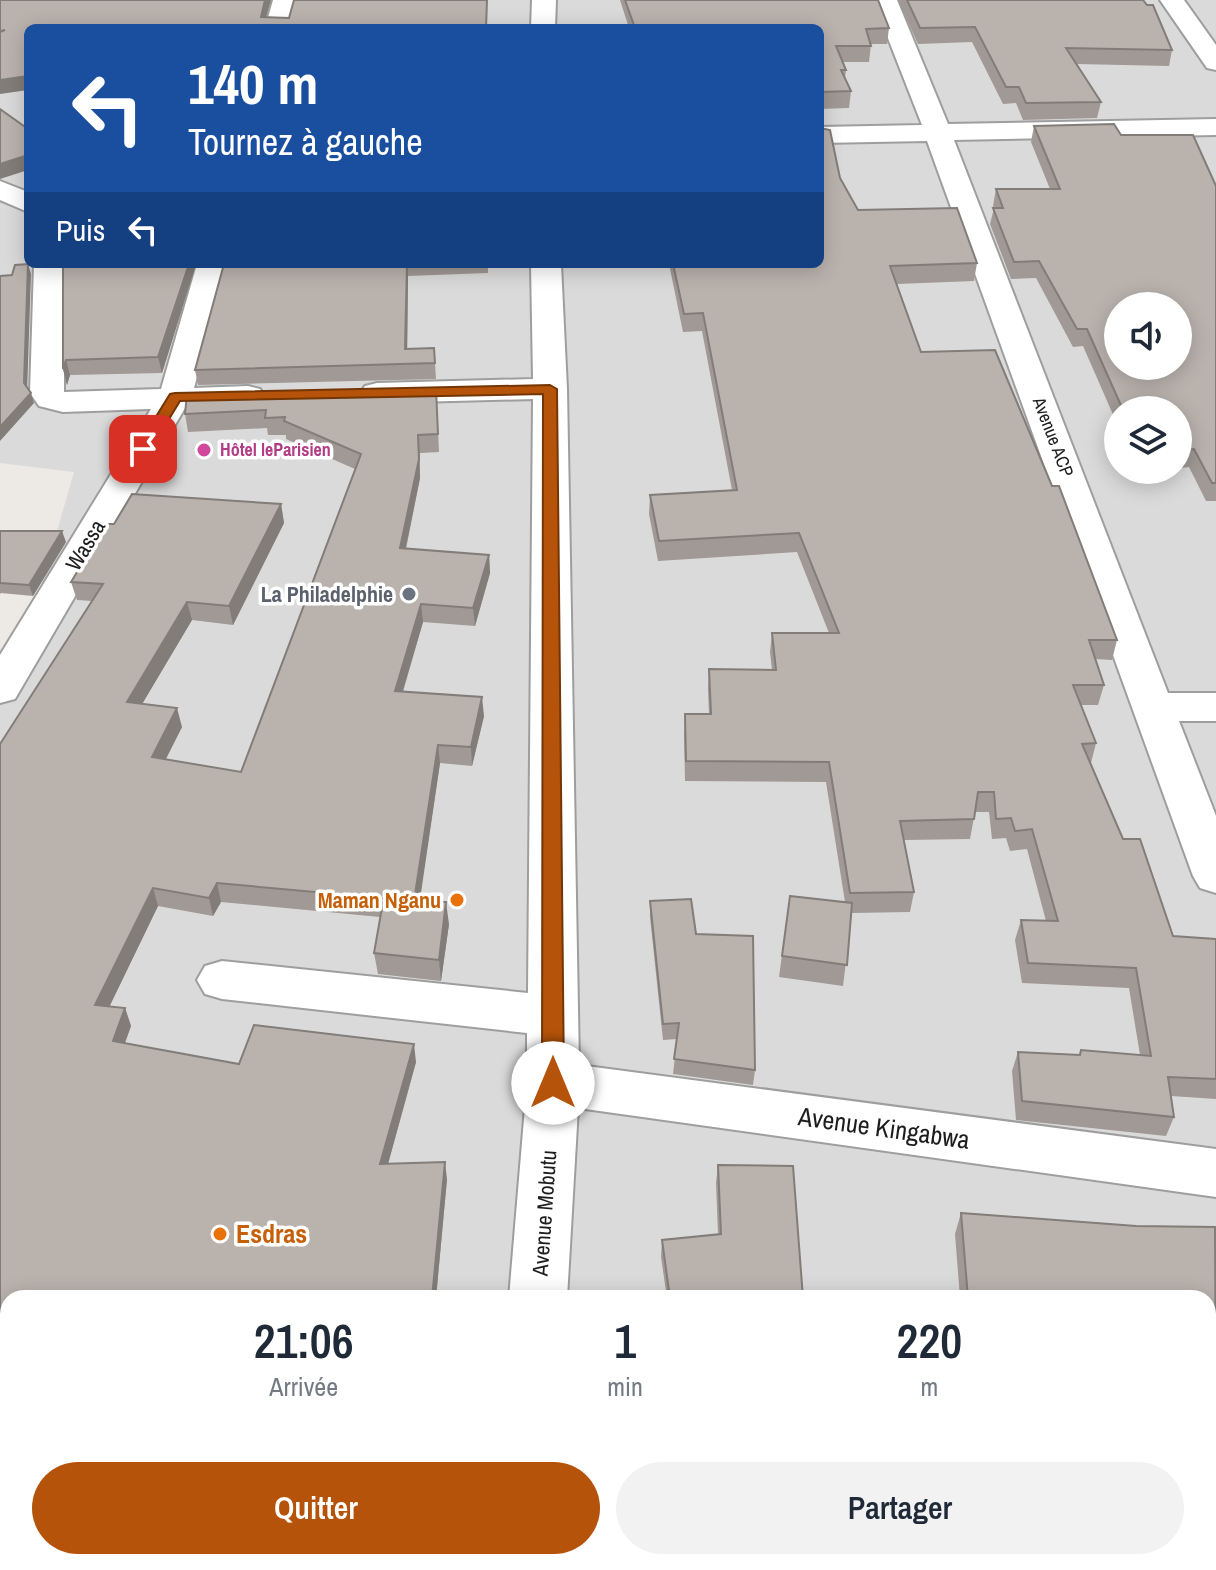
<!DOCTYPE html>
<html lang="fr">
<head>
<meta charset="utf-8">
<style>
	body { margin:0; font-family:"Archivo Narrow",sans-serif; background:#f2f2f3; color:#1f2937; height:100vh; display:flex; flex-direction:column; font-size:30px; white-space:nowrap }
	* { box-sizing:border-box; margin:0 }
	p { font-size:26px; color:#747a83 }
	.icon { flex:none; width:44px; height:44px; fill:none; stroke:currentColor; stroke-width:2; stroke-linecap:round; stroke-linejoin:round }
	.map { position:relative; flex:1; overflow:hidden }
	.sheet { position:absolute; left:0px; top:1290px; width:1216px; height:280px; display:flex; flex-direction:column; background:#fff; border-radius:24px 24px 0 0; box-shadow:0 4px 20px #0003 }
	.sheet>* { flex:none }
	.guide { position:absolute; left:24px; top:24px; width:800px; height:244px; border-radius:12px; box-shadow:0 4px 20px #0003; background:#1a4fa0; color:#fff; overflow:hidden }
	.fabs { position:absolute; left:1104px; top:292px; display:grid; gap:16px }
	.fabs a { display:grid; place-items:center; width:88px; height:88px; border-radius:50%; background:#fff; box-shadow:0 4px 20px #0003; font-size:40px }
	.pin { position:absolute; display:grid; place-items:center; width:68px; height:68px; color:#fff; margin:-34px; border-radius:16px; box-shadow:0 4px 12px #0006 }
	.me { position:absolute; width:88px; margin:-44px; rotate:0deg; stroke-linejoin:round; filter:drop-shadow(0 0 6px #0008) }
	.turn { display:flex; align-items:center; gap:28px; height:168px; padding:0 32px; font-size:36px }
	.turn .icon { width:104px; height:104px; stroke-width:2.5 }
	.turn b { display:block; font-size:56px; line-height:68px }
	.then { display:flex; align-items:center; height:76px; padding:0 32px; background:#0003; gap:16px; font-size:30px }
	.eta { display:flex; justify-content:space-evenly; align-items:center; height:136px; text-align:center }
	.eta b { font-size:48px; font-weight:600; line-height:56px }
	.primary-button { display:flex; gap:16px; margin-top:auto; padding:16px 32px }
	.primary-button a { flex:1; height:92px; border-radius:48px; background:#b45309; color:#fff; font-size:32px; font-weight:600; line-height:92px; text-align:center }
	.primary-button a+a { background:#f2f2f3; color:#1f2937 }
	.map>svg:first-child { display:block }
	.residential { fill:#dbdada; fill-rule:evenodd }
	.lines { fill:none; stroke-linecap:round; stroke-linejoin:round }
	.minor-casing { stroke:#9e9e9e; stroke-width:4 }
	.minor { fill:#fff; fill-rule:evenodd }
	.wall { fill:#a09995 }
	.shaded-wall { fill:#827d79 }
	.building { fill:#bab2ad; stroke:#827d79; stroke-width:2; fill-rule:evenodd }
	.route { fill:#b45309; stroke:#753606; stroke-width:2 }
	.hotel-dot { fill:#d1479c; stroke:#fff; stroke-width:3 }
	.worship-dot { fill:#6b7280; stroke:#fff; stroke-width:3 }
	.food-dot { fill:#e8710a; stroke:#fff; stroke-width:3 }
	.labels { text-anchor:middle; stroke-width:7; stroke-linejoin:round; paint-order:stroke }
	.far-street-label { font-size:18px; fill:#1d1d1d; stroke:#fff }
	.far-hotel-label { font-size:18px; font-weight:bold; fill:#b23c85; stroke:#fff; text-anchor:start }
	.street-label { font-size:22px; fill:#1d1d1d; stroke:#fff }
	.worship-label { font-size:22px; font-weight:bold; fill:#5b616d; stroke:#fff; text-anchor:end }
	.food-label { font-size:22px; font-weight:bold; fill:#c56008; stroke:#fff; text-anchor:end }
	.near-street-label { font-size:26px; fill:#1d1d1d; stroke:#fff }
	.near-food-label { font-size:26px; font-weight:bold; fill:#c56008; stroke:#fff; text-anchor:start }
</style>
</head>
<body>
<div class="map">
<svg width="1216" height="1570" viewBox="0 0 1216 1570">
	<rect width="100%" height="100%" fill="#ede9e4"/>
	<path class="residential" d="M0,0H1216V1570H0V699L18,667L74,472L0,463ZM28,28H820V264H28ZM1118,306H1178V366H1118ZM1118,410H1178V470H1118ZM8,1298H1208V1562H8Z"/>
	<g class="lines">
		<defs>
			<path id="minor" d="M273,0H297L289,28H265Z
				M532,0H556L555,28H531Z
				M873,0H897L948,124L1216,119V135L954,140L1168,693H1216V721H1179L1216,816V893L1200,888L1193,876L927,141L820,143V127L922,125Z
				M1160,0H1184L1216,45V70L1207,68Z
				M0,181L28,192V212L0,200Z
				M34,264H64V392L161,389L197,264H227L194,388L248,386L260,389L265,396L260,403L185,408L15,699L0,703V655L151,409L63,412L39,406L30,393Z
				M531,264H561L567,389L579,1065L1216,1149V1197L578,1108L567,1298H509L527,1083V1033L222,999L205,994L197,980L205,966L222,961L528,993L533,399L377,403L365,400L360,393L365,386L377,383L533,379Z
				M489,1562H553L552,1570H488Z"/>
		</defs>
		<use href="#minor" class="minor-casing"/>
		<use href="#minor" class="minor"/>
	</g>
	<path class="wall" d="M620,0H878L889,28L887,44H871L869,62H843L846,70L845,78L851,91L849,108L820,109V28H629Z
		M898,0H1143L1172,50L1169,66L1077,64L1101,102L1097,118L1023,120L1016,103L1003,104L972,42L918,44Z
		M1034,126L1121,135L1216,186V501H1206L1189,467L1181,468L1178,462V410H1118V426L1083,346L1073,347L1036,278L1011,279L990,224L994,208L993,206L996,189H1050L1031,142Z
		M840,178L858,210L977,263L974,281L897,284L921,352L1117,640L1112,660L1095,659L1104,685L1098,705H1081L1096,743L1091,763L1123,839L1173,936L1216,939V1099L1171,1096L1174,1117L1166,1136L1016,1120L1012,1071L1018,1052L1079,1055L1081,1050L1140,1055L1129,988L1022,983L1015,940L1021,920L1046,921L1027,849L1010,851L1006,838L992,839L989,812H975L970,839L904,840L914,892L910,912L852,913L843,986L779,977L790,896L845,902L826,782L685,781L684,734L685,714H709L708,689L709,669L772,670L770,652L772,633H829L797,552L658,561L649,514L650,495L732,490L702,331L683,332L669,264H820Z
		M63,264H196L162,373L70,375L67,385L63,369Z
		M224,264H488V273L408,276L407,349L434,348L436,379L198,385L195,370Z
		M436,388L439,452L420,453V478L406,549L489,555L490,573L475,626L423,622L403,692L484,716L472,766L440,763L419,902L449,924L441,981L378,974L374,953L380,917L221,902L213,916L158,906L109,1007L125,1008L131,1026L125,1043L239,1064L416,1062L388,1164L447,1179L436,1298H8V1469L1,1467L0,1469V744L92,601L77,600L71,582L114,524L281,504L284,523L233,625L192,620L142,704L182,727L166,759L241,772L355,469L286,439V435H268L267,428L188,432L185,414Z
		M0,531L66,542L33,596L1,593L0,594Z
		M650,901L755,1070L753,1085L673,1074L677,1039L663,1040L650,917Z
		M718,1165L803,1298H667L661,1257L662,1240L718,1234L716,1183Z
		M961,1213L1136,1226L1216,1229V1443L1208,1442V1298H960L955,1234Z
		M909,1562H1077L1079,1570H909Z"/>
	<path class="shaded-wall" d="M265,0H271L263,28L261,17Z
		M28,76V90L0,94V80Z
		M28,155V170L0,179V164Z
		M28,264L31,274L27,393L24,383Z
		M189,264H196L162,373L158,357Z
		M407,264L408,276L407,365L405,349Z
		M66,360L70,375L67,385L63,369Z
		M31,393L34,403L0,441V427Z
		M418,435L420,478L402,566L400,548Z
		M281,504L284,523L233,625L229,606Z
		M62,531L66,542L33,596L29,585Z
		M489,555L490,573L475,626L473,608Z
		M187,602L192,620L132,721L127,702Z
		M421,604L423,622L397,710L395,691Z
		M482,697L484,716L472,766L471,747Z
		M177,708L182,727L157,776L152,757Z
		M438,745L440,763L417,920L414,901Z
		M217,883L221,902L213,916L209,898Z
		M153,888L158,906L101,1024L95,1005Z
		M446,902L449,924L441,981L439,960Z
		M125,1008L131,1026L119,1059L113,1041Z
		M414,1044L416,1062L383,1182L380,1164Z
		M445,1162L447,1179L436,1298H432Z"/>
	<path class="building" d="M0,0H265L261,17L289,18L294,0H487L486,28H147V27L135,28H28V76L0,80V32L5,30L0,31Z
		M625,0H878L889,28L866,29L871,46H836L846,70H841L851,91L820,92V28H635Z
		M907,0H1143L1147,5H1153L1172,50L1066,48L1101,102L1026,103L1019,87H1006L975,27L920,28Z
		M0,109L28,129V155L0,164Z
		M1114,124L1121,135H1193L1216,186V483H1212L1194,449L1186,450L1178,435V410H1123L1087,329H1077L1039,261L1014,262L993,208H1003L996,189H1060L1034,126ZM1118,306H1178V366H1118Z
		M820,128L830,130L840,178L858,210L957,208L977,263L890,266L921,352L995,350L1052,486H1059L1117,640H1089L1104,685H1073L1096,743L1082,744L1123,839H1140L1173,936L1216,939V1079L1168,1077L1174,1117L1022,1101L1018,1052L1080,1055L1081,1050L1151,1056L1136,968L1028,963L1021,920L1058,921L1032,829L1015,831L1011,818L996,819L994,792H978L974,819L900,821L914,892L850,893L829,762L686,761L685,714H711L709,669L776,670L772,633H839L799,533L659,541L650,495L737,490L703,313L684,314L673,264H820Z
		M28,264L24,383L31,393L0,427V276L12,275L15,265Z
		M63,264H189L158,357L66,360L63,369Z
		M224,264H407L405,349L434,348L435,363L195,370Z
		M436,388L438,434L418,435L419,459L400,548L489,555L473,608L421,604L395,691L482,697L471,747L438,745L414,901L217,883L209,898L153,888L95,1005L125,1008L113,1041L239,1064L254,1025L414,1044L380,1164L445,1162L432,1298H8V1455L0,1453V744L103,584L71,582L106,524H114L132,494L281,504L229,606L187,602L127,702L177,708L152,757L241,772L361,454L284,421L285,417L265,418L266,410L185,414L187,394Z
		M0,531H62L29,585L0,583Z
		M790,896L852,903L847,965L782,956Z
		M691,899L696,934L753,936L755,1070L674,1059L679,1023L663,1024L650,901Z
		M383,902H446L439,960L374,953Z
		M718,1165L793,1166L803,1298H670L662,1240L721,1234Z
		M961,1213L1136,1226L1215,1227L1216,1423L1208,1422V1298H968Z
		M729,1562H737L797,1570H729Z
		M915,1562H1077L1079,1570H916Z"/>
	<path class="route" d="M550,385L557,389L564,1083L560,1090L553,1092L545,1090L542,1083L543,394L180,401L149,452H138L136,449L170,394L175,393Z"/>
	<circle class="hotel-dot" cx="204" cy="450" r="8"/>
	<circle class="worship-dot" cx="409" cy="594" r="8"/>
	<g class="food-dot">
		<circle cx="457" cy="900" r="8"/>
		<circle cx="220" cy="1234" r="8"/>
	</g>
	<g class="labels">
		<g class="far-street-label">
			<text transform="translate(1053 437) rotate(69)" y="6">Avenue ACP</text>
		</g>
		<g class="far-hotel-label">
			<text x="220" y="456">Hôtel leParisien</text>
		</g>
		<g class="street-label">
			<text transform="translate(85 545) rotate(-59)" y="8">Wassa</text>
			<text transform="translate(544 1213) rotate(-86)" y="8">Avenue Mobutu</text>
		</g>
		<g class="worship-label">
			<text x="393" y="602">La Philadelphie</text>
		</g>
		<g class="food-label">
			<text x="441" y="908">Maman Nganu</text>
		</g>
		<g class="near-street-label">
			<text transform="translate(884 1128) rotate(8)" y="9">Avenue Kingabwa</text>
		</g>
		<g class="near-food-label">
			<text x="236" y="1243">Esdras</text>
		</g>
	</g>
</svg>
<div class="fabs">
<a><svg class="icon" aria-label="sound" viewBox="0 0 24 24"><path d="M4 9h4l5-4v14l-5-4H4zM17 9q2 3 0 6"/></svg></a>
<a><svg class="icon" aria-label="layers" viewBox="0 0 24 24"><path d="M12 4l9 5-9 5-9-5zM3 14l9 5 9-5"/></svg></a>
</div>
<div class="pin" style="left:143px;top:449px;background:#d93025"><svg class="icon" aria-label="arrive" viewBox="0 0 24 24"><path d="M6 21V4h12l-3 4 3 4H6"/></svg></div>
<svg class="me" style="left:553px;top:1083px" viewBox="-20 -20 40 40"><circle r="19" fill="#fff"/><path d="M0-13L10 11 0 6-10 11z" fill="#b45309"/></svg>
<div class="guide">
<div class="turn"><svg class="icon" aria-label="left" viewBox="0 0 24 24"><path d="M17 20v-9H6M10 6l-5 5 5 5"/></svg><div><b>140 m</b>Tournez à gauche</div></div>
<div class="then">Puis<svg class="icon" aria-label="left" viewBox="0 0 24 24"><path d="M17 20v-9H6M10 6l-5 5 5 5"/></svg></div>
</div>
<section class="sheet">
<div class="eta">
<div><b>21:06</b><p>Arrivée</p></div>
<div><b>1</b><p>min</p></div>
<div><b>220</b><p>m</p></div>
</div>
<div class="primary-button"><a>Quitter</a><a>Partager</a></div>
</section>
</div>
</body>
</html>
